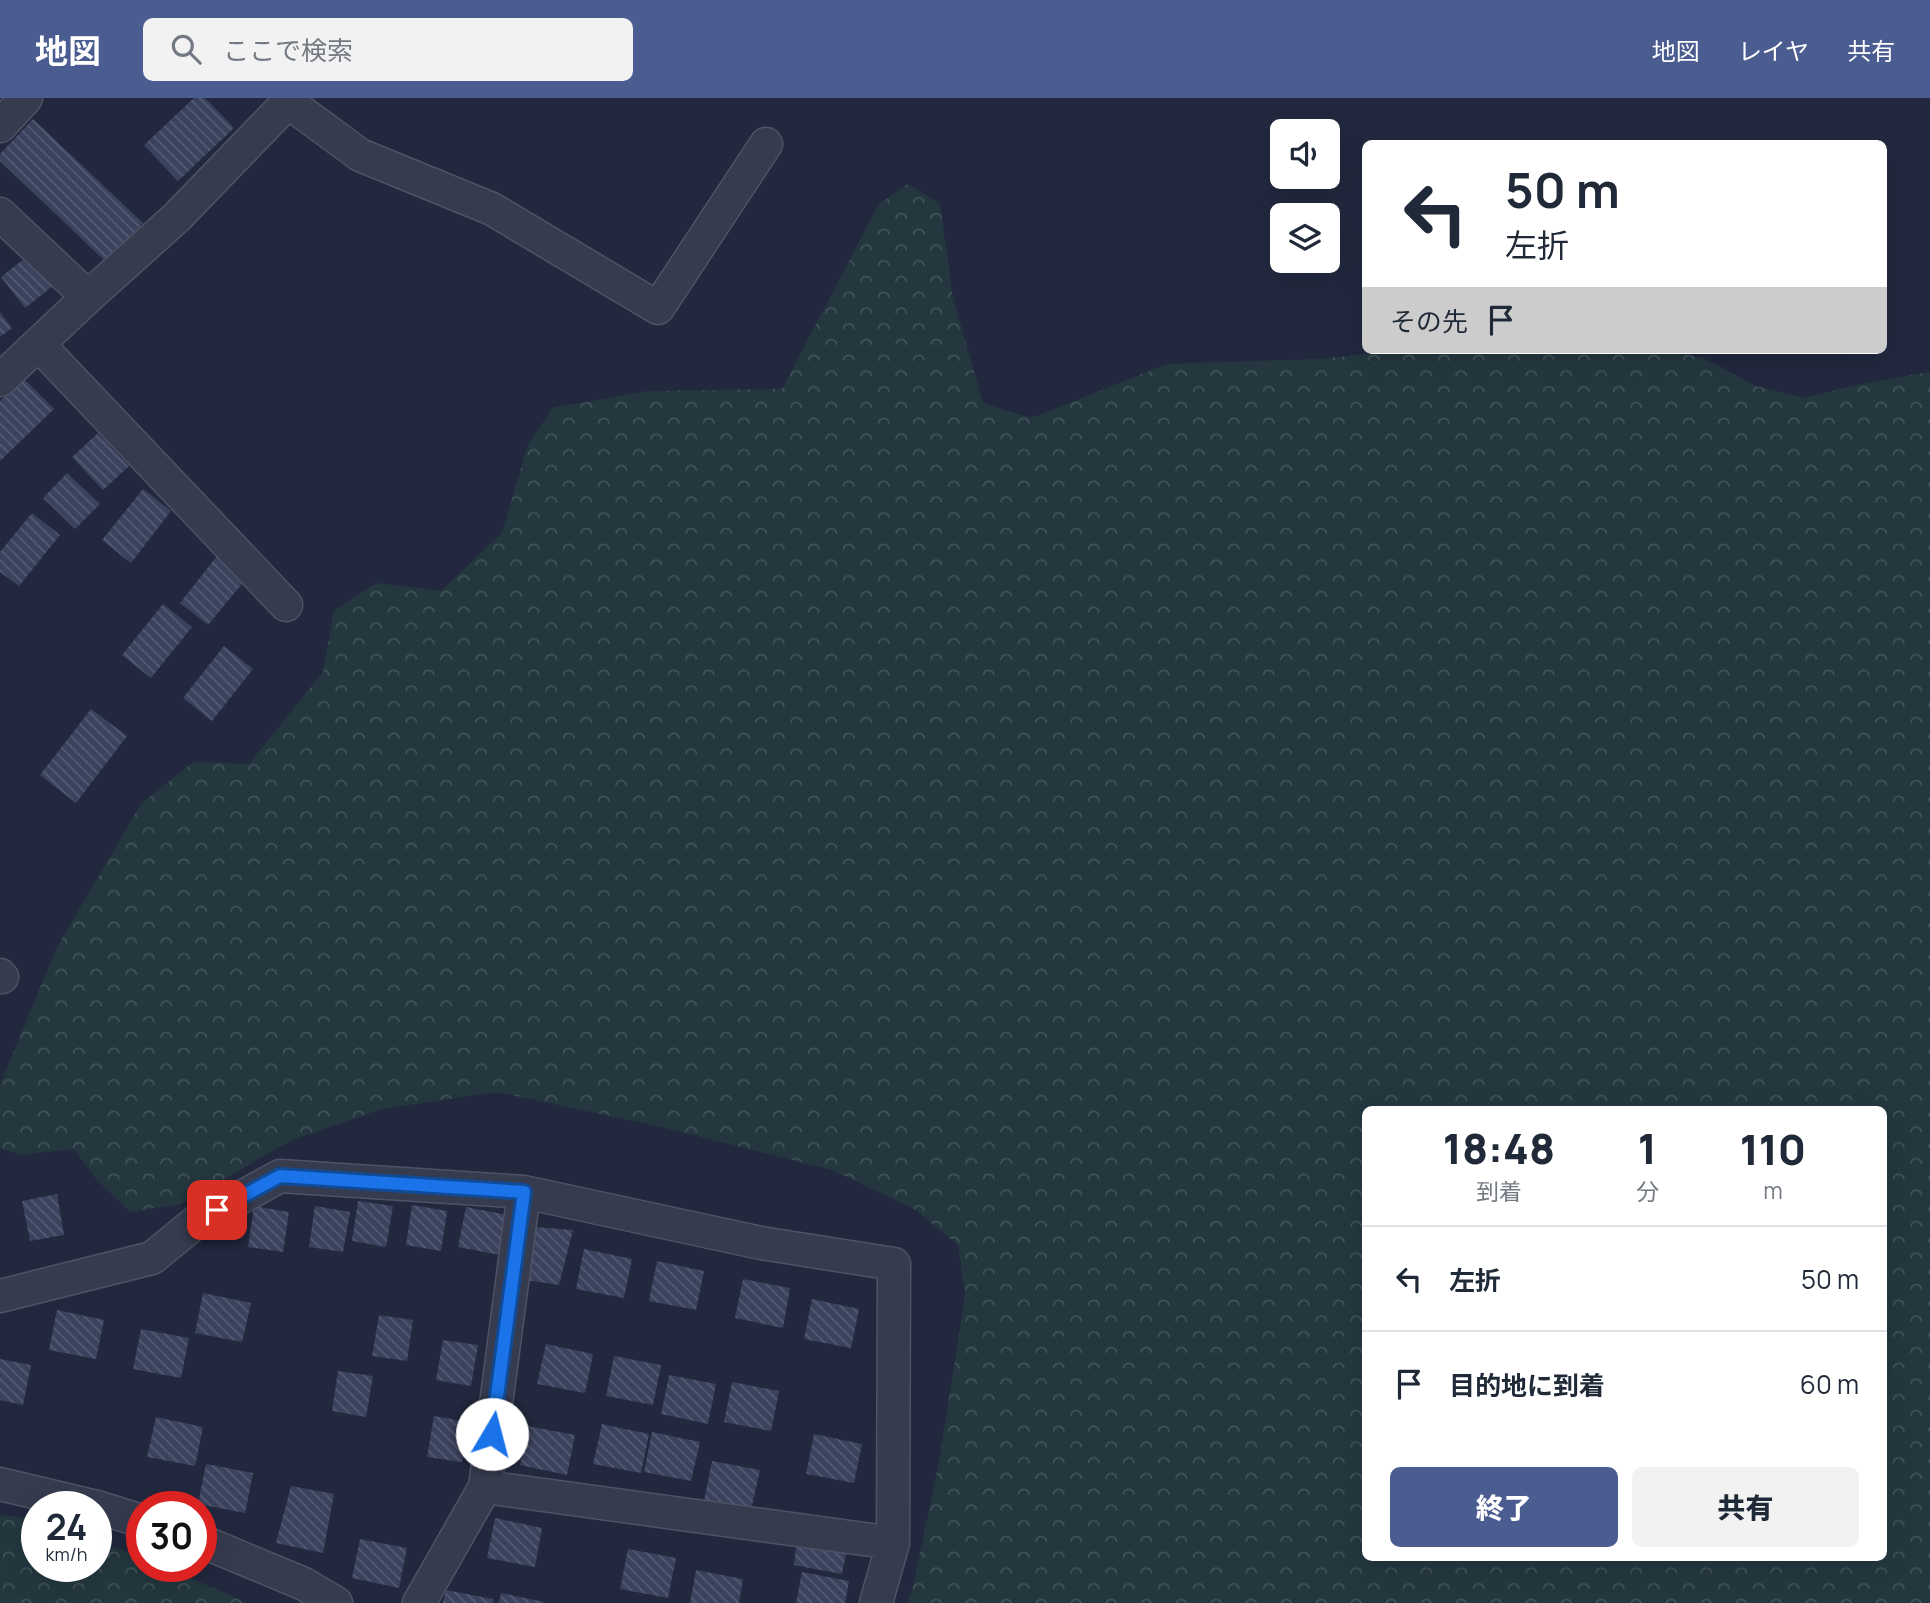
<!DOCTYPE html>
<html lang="ja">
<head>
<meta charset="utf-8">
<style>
	body { margin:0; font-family:Manrope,"Noto Sans JP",sans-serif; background:#f2f2f3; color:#1f2937; height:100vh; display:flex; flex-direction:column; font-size:26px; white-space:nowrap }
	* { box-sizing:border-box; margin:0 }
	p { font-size:23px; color:#747a83 }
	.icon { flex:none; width:38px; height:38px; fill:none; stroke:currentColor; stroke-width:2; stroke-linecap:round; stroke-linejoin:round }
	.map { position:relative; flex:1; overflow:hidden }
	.details { position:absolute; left:1362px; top:1008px; width:525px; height:455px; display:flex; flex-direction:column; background:#fff; border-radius:10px; box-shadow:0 7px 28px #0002 }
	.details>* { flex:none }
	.top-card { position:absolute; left:1362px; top:42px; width:525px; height:214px; border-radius:10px; box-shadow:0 7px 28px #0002; background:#fff; color:#1f2937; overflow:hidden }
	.fabs { position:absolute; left:1270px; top:21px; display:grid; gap:14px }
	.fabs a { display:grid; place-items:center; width:70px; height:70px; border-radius:10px; background:#fff; box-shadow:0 7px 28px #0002; font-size:35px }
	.speed { position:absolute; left:21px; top:1393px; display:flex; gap:14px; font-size:35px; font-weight:700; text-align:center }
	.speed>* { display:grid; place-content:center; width:91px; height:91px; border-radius:50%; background:#fff; box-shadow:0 7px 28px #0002; line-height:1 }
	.speed small { font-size:18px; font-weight:400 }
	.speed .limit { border:10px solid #d22; background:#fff; color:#111 }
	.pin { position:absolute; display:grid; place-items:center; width:60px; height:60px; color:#fff; margin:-30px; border-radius:14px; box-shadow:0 4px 10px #0006 }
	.me { position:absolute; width:77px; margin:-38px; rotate:8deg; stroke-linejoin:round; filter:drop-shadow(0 0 5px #0008) }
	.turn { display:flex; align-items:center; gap:24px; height:147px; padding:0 28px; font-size:32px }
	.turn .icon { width:91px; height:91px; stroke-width:2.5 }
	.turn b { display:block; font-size:49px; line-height:60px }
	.then { display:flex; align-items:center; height:66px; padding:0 28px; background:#0003; gap:14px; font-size:26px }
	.eta { display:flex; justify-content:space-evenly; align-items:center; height:119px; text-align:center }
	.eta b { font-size:42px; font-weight:800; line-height:49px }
	.cta { display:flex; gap:14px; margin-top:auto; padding:14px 28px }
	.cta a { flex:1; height:80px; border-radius:10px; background:#4b5c91; color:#fff; font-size:28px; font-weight:800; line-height:80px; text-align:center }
	.cta a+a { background:#f2f2f3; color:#1f2937 }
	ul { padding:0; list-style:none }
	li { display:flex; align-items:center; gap:21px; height:105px; padding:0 28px; border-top:2px solid #e0e1e3 }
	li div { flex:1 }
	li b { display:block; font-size:26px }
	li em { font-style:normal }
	header { display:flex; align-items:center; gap:42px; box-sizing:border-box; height:98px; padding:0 35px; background:#4b5c91; color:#fff }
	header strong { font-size:33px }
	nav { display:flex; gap:38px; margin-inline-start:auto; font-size:24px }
	.search { width:490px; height:63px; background:#f2f2f3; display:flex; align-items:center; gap:18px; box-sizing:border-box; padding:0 24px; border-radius:10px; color:#747a83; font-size:26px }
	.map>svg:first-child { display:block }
	.forest { fill:url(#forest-crowns); fill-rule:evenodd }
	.building { fill:url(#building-back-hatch) }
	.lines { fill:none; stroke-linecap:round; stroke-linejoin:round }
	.minor-casing { stroke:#4e5366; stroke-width:35 }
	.minor { stroke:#363b4e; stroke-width:32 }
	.route-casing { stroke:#114b97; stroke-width:18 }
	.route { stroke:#1a73e8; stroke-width:12 }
</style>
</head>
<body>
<header>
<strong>地図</strong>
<div class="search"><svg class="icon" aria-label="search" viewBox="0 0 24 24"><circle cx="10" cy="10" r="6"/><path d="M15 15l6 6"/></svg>ここで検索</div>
<nav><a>地図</a><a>レイヤ</a><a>共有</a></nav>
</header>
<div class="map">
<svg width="1930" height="1505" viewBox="0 0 1930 1505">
	<defs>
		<pattern id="forest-crowns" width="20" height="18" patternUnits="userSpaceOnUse" patternTransform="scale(1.75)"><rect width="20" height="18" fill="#24373f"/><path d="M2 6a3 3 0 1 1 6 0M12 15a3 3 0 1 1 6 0" fill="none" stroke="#415259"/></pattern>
		<pattern id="building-back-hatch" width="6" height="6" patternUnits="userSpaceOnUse" patternTransform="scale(1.75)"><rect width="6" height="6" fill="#3b425d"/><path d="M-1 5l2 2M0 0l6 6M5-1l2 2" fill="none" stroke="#555b73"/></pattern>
	</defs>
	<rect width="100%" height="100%" fill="#22283e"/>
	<path class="forest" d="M908,86L940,106L953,200L983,305L1031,320L1167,266L1320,261L1407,252H1668L1703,260L1756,288L1804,300L1865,285L1930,274V1505H908L913,1489L940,1358L965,1198L958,1147L914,1111L832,1072L657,1028L497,994L382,1011L290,1043L181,1106L130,1114L96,1081L74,1051L21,1057L0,1050V987L57,849L141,706L193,664L249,666L323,574L334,513L376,485L441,493L502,435L528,346L553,310L648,293L782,291L879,106ZM1365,1012H1883V1460H1365Z
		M0,1417L37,1421V1468H96V1443L142,1459V1468H163L247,1505H0Z"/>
	<path class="building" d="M194,0H205L234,30L178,83L144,47Z
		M33,21L143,125L106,164L0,63V56Z
		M30,156L54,187L25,210L1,179Z
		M0,214L12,230L0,239Z
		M23,280L54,311L0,363V303Z
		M98,335L129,368L103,392L72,359Z
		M67,375L100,406L75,431L43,400Z
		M143,391L171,413L131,465L102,442Z
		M32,415L60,437L19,488L0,474V454Z
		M221,453L250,476L208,527L180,505Z
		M163,506L192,529L151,580L122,557Z
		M224,548L253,571L212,623L183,600Z
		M91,611L127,638L76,705L40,677Z
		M57,1096L64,1137L30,1143L22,1103Z
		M358,1103L393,1108L386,1149L352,1143Z
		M412,1107L447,1113L441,1153L406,1147Z
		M254,1108L289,1114L283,1154L248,1149Z
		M315,1108L350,1114L343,1154L309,1149Z
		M466,1109L513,1118L505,1158L458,1149Z
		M535,1129L573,1132L559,1187L526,1182Z
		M584,1151L632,1161L624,1200L576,1191Z
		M657,1163L704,1173L696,1212L649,1203Z
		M743,1181L790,1190L783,1230L735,1220Z
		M203,1195L251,1205L242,1244L195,1235Z
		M812,1201L859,1211L851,1250L804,1241Z
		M57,1212L104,1222L96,1261L49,1252Z
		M379,1217L413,1222L407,1263L372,1258Z
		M141,1231L189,1240L181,1280L133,1271Z
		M443,1242L478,1247L471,1288L436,1282Z
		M546,1246L593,1256L585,1295L537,1286Z
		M614,1258L661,1267L653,1307L606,1298Z
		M0,1261L31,1267L23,1307L0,1302Z
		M338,1273L373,1278L366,1319L332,1313Z
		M669,1277L716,1286L708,1326L661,1316Z
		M732,1284L779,1293L771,1333L724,1324Z
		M434,1318L468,1324L462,1364L427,1359Z
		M156,1319L203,1329L195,1368L147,1359Z
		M602,1326L649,1336L641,1375L593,1366Z
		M528,1328L575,1337L567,1377L520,1367Z
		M652,1334L700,1344L691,1383L644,1374Z
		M814,1336L862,1346L854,1385L806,1376Z
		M712,1363L760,1372L751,1412L704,1403Z
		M206,1366L253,1375L245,1415L198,1406Z
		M291,1388L334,1396L323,1455L276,1445Z
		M495,1420L542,1430L535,1469L487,1460Z
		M360,1441L407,1450L399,1490L352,1480Z
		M797,1441L848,1447L842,1476L794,1467Z
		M628,1451L676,1460L668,1500L620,1491Z
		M696,1472L743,1481L739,1505H690Z
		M802,1474L849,1483L845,1505H796Z
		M446,1492L493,1501V1505H443Z
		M501,1495L544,1504V1505H499Z"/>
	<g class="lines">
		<defs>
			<path id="minor" d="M288,4L360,57L492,111L658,210L766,46
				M0,28L26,0
				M0,116L88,199
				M38,246L286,507
				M0,282L88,199L177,119L292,0
				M0,877L2,879
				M0,1198L152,1160L196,1124L280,1078L524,1094L761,1145L894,1166L893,1445L876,1505
				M0,1386L97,1409L142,1423
				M485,1389L893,1445
				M201,1443L304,1486L336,1505
				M419,1505L485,1389L524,1094"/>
		</defs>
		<use href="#minor" class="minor-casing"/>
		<use href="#minor" class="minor"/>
	</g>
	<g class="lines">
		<defs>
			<path id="route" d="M217,1112L280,1078L524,1094L492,1336"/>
		</defs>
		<use href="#route" class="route-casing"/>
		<use href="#route" class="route"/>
	</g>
</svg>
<div class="fabs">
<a><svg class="icon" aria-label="sound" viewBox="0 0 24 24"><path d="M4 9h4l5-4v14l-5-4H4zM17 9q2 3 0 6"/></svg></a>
<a><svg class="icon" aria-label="layers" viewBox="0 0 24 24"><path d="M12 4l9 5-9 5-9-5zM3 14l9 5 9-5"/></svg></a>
</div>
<div class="speed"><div>24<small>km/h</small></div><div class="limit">30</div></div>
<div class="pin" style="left:217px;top:1112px;background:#d93025"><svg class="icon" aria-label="arrive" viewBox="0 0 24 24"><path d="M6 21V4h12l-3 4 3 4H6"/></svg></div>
<svg class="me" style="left:492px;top:1336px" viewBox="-20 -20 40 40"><circle r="19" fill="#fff"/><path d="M0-13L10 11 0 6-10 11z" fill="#1a73e8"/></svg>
<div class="top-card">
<div class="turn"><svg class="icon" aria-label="left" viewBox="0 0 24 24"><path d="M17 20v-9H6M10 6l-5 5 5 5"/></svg><div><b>50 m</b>左折</div></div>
<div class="then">その先<svg class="icon" aria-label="arrive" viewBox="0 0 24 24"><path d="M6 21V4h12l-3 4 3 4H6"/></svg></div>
</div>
<section class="details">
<div class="eta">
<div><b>18:48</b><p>到着</p></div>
<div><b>1</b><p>分</p></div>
<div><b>110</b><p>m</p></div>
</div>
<ul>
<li><svg class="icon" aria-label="left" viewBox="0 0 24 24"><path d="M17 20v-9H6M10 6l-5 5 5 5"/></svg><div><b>左折</b></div><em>50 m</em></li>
<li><svg class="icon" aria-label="arrive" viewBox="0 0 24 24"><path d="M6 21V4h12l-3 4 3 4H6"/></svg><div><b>目的地に到着</b></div><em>60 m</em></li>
</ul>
<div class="cta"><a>終了</a><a>共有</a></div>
</section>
</div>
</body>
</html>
